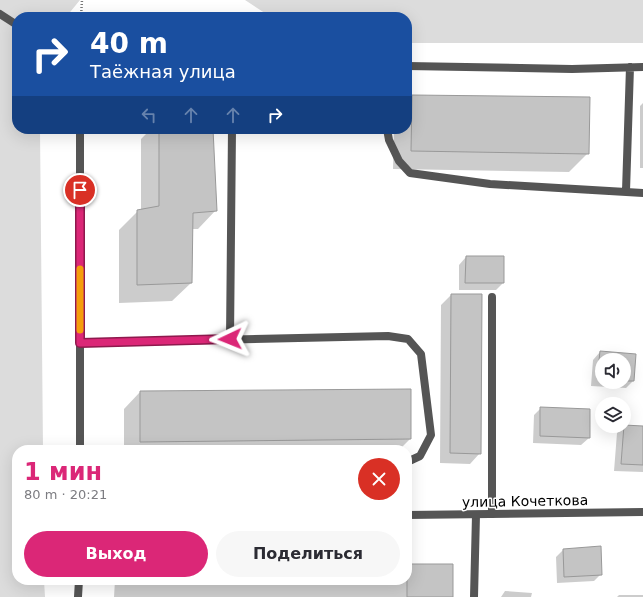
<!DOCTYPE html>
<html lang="ru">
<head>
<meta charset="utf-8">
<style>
	body { margin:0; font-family:"DejaVu Sans",sans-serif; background:#f7f7f7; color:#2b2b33; height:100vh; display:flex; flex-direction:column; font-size:15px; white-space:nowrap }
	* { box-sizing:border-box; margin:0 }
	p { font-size:13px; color:#7c7c81 }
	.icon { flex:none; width:22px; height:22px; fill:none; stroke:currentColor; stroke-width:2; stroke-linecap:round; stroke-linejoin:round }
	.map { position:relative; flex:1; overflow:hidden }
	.panel { position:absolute; left:12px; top:445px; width:400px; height:140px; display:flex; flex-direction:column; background:#fff; border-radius:16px; box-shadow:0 4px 16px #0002 }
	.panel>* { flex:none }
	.guide { position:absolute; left:12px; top:12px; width:400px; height:122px; border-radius:16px; box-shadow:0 4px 16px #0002; background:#1a4fa0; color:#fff; overflow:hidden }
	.tools { position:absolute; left:595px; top:353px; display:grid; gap:8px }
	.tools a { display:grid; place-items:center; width:36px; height:36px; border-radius:50%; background:#fff; box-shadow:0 4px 16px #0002; font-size:20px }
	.pin { position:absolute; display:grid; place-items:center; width:34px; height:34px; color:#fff; margin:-17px; border:2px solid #fff; border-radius:50%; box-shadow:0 1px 4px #0007 }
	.me { position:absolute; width:44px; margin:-22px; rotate:268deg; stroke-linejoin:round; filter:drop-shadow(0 0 3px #0008) }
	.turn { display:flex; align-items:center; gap:14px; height:84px; padding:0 12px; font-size:18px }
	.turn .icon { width:52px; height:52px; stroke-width:2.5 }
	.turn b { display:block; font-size:28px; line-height:34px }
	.lanes { display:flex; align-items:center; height:38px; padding:0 12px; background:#0003; justify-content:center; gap:20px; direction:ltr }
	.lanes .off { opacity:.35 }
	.round { display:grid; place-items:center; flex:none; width:42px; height:42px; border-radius:21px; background:#f7f7f7 }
	.overview { display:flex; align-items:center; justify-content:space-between; height:68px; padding:0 12px }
	h1 { font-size:24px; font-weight:600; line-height:30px; color:#db2777 }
	.cta { display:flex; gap:8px; margin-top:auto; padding:8px 12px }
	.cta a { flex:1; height:46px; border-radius:24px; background:#db2777; color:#fff; font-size:16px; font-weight:600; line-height:46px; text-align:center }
	.cta a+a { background:#f7f7f7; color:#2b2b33 }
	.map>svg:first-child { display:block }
	.green { fill:#dcdcdc }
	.shadow { fill:#0003; fill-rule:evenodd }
	.building { fill:#c4c4c4; stroke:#999 }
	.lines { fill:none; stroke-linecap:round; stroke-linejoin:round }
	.path { stroke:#777; stroke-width:2.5; stroke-dasharray:1 2; stroke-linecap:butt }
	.lane { stroke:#555; stroke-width:8 }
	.street { stroke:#555; stroke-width:8 }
	.route-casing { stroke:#8e194d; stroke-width:10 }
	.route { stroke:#db2777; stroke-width:7 }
	.slow { stroke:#f59e0b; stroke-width:7 }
	.labels { text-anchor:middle; stroke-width:3; stroke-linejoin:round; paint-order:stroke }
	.street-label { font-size:14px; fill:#000; stroke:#fff }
</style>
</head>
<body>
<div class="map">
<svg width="643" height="597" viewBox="0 0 643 597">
	<rect width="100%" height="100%" fill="#fff"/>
	<path class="green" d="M0,0H80L66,17H17V129H40L43,450H17V580H44L45,597H0Z
		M245,0H643V43H407V17H271Z"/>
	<path class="shadow" d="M412,96L588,153L569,172L393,169L394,129H407V101Z
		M643,103V168H640V106Z
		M151,129H212L216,210L198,229H192L191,283L172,301L119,303V230L138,211H141V139Z
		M466,257L503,283L496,290H459V265Z
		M451,295L480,453L470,464L440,463L441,305Z
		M600,352L635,355L633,381L626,388L591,386L593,360ZM602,360H624V382H602Z
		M140,392L410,439L399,450H124V409Z
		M541,408L589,410V438L581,445L533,443L534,415Z
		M624,426L643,427V472L614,471L617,433Z
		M563,550L601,574L594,581L557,583L556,557Z
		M407,565L452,597H114L115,580H407Z
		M505,591L532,593L531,597H501Z
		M619,595H643V597H617Z"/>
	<path class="building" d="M412,95L590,97L589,154L411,151Z
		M159,129H213L217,211L193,213L192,283L137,285V210L159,206Z
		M466,256H504V283H465Z
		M451,294H482L481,454L450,453Z
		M600,351L636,354L634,381H624V360H602V379H597Z
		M411,389V439L140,442V391Z
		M540,407L590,409V438L540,436Z
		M624,425L643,426V465L621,464Z
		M601,546L602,575L564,577L563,549Z
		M407,564H453V597H407Z"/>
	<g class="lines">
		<path class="path" d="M81,17L82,0"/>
		<path class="lane" d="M0,14L17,25
			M407,66L572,69L643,67
			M387,129L389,140L399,161L410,173L490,184L643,193
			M626,191L630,67
			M230,339L232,129
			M80,343L388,336L408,339L421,354L431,435L420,456L407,462
			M492,514V297
			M474,597L476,515"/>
		<path class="street" d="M80,450V129
			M407,515L643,512
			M78,597L79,580"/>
	</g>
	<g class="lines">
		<defs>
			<path id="route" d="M80,190V343L230,339"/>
		</defs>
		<use href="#route" class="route-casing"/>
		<use href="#route" class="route"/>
		<path class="slow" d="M80,330V269"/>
	</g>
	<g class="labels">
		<g class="street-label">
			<text transform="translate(525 501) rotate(-1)" y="5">улица Кочеткова</text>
		</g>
	</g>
</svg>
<div class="tools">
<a><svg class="icon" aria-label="sound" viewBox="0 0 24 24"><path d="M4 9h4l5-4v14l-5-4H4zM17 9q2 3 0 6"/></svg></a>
<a><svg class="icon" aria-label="layers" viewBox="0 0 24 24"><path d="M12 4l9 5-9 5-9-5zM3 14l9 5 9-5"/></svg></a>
</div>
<div class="pin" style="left:80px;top:190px;background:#d93025"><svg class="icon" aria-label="arrive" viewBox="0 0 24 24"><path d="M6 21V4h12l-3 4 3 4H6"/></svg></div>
<svg class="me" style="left:230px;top:339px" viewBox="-20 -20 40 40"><path d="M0-17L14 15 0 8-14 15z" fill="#db2777" stroke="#fff" stroke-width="4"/></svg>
<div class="guide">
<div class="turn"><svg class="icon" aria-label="right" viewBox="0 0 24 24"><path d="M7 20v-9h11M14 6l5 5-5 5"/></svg><div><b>40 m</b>Таёжная улица</div></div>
<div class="lanes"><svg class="icon off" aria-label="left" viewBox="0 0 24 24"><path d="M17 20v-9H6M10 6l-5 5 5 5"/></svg><svg class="icon off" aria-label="ahead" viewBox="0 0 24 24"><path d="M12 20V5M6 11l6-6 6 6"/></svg><svg class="icon off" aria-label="ahead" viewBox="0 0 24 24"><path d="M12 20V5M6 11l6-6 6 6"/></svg><svg class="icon" aria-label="right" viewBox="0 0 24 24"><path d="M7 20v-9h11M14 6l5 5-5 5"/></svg></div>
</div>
<section class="panel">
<div class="overview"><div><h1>1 мин</h1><p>80 m · 20:21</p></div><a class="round" style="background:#d93025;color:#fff"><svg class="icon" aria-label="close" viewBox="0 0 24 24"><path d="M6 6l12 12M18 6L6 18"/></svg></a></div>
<div class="cta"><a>Выход</a><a>Поделиться</a></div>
</section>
</div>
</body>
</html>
